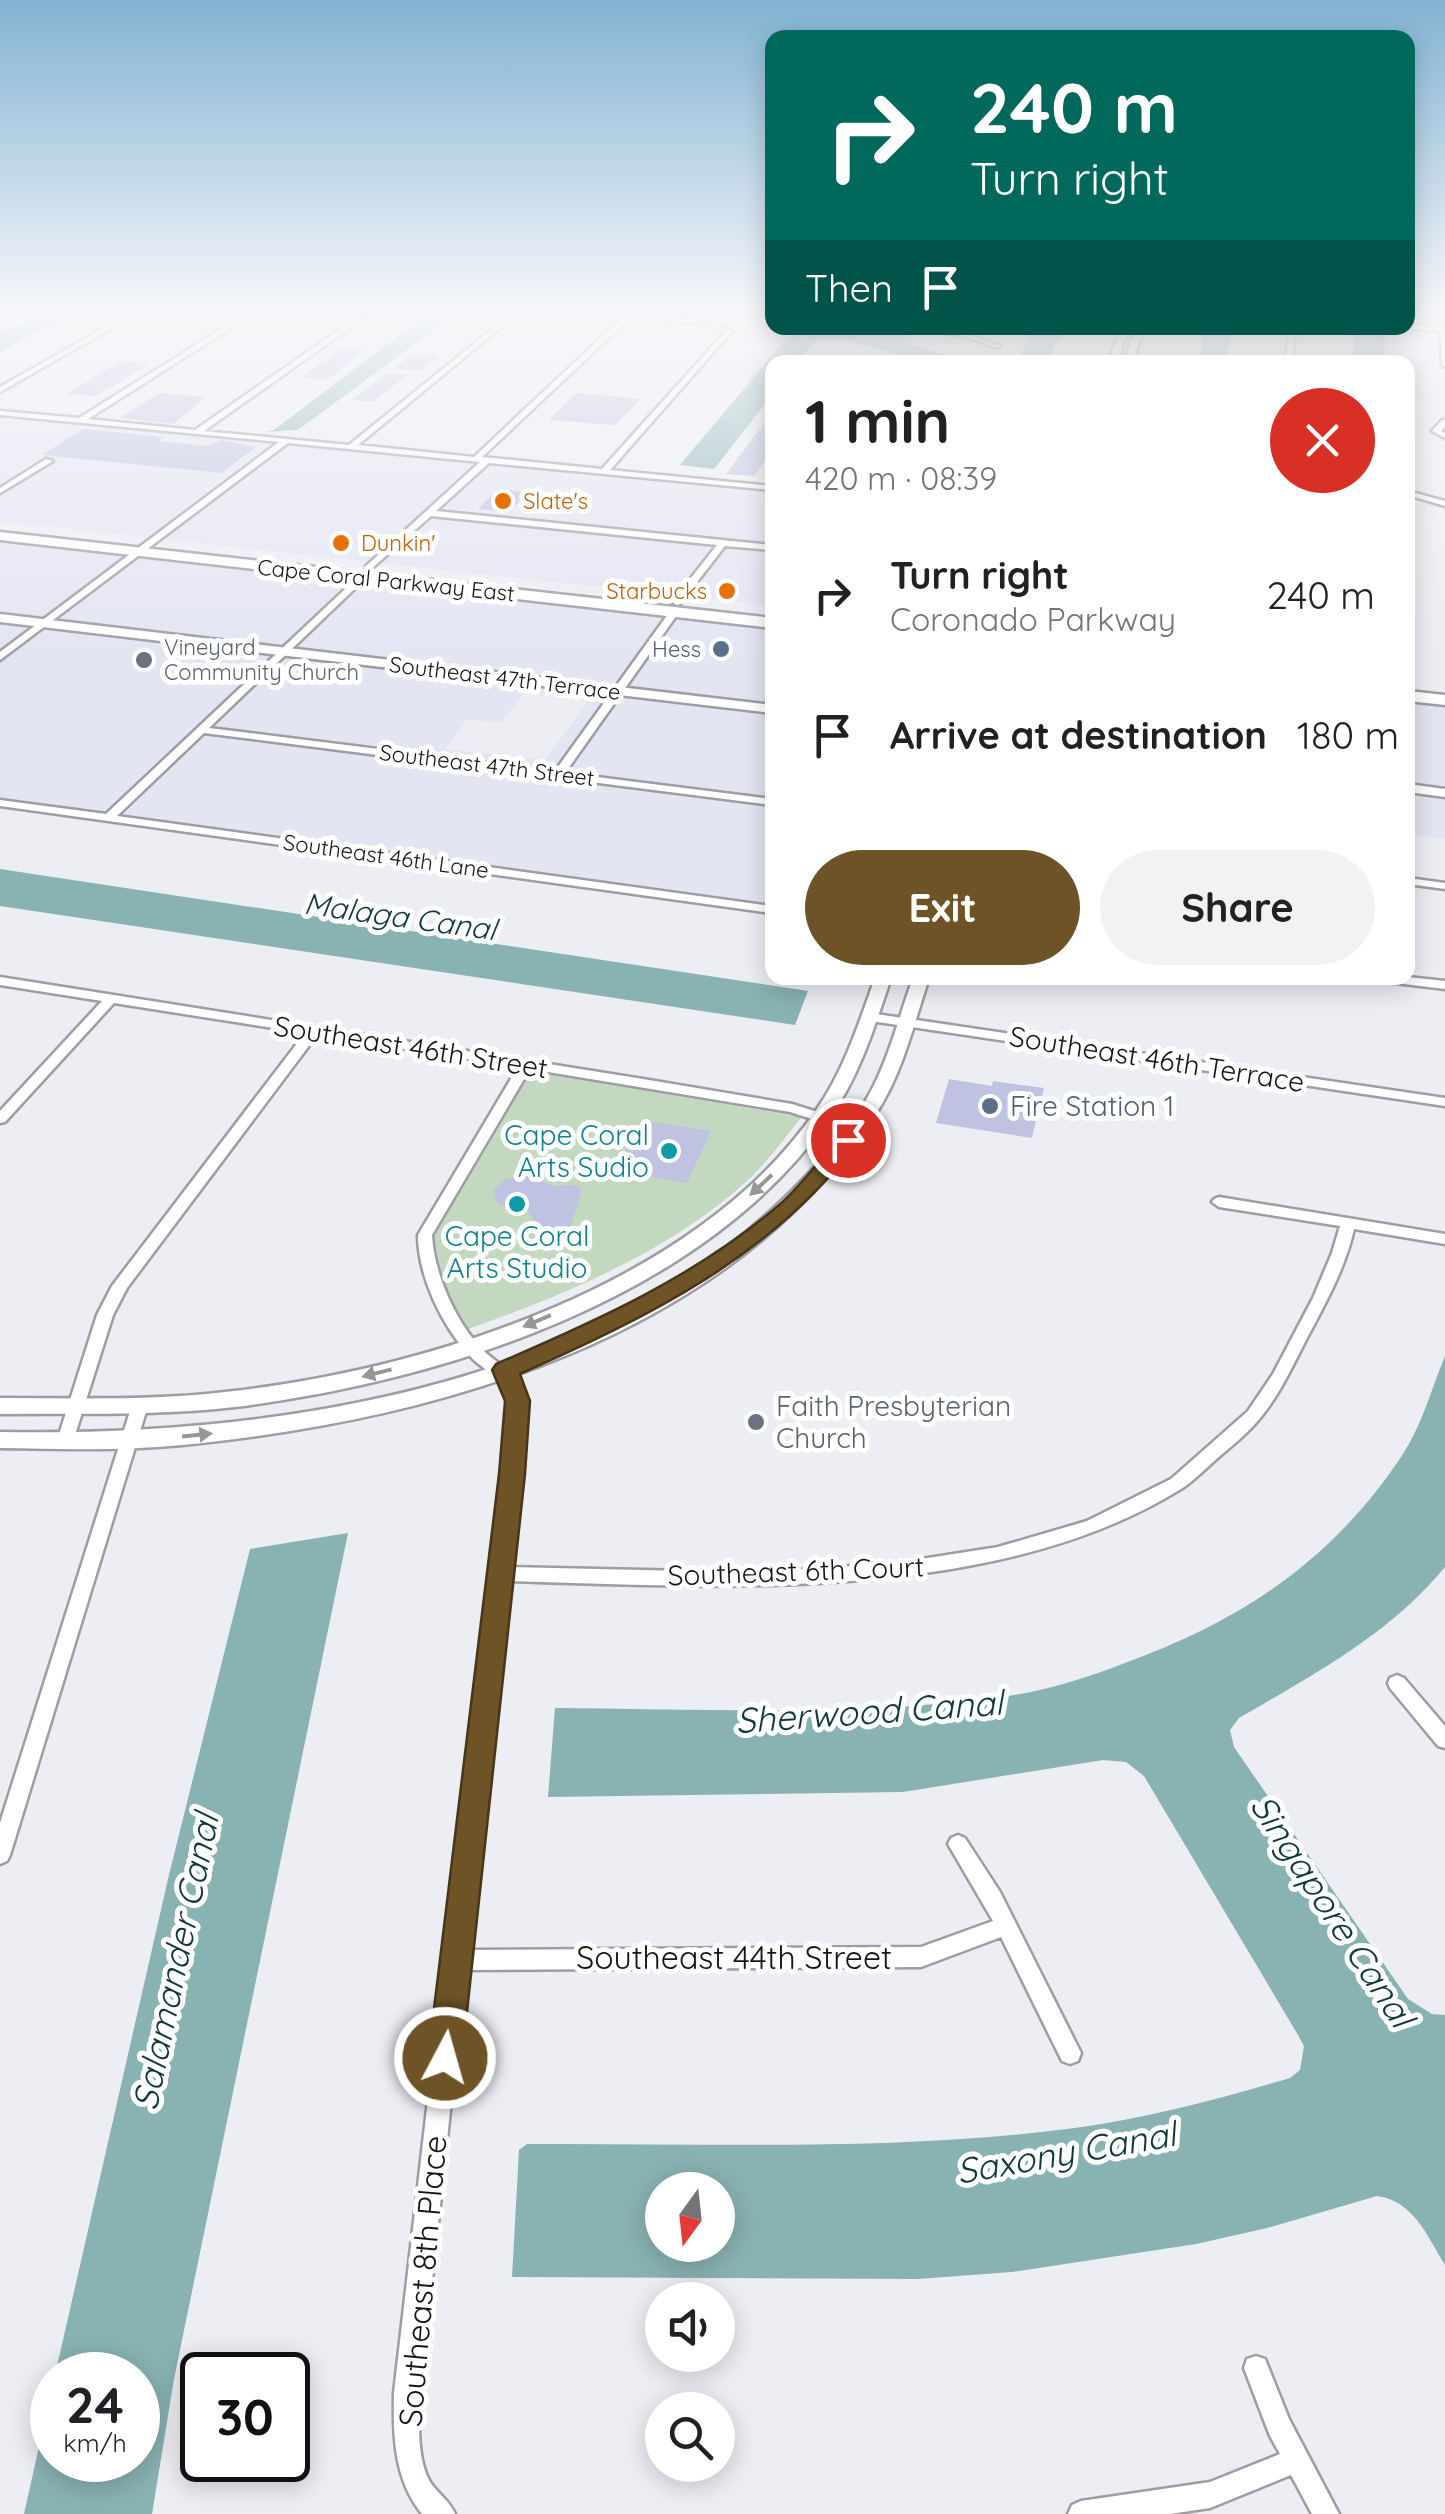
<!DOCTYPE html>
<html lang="en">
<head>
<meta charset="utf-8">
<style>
	body { margin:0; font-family:Quicksand,sans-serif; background:#f2f2f2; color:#202124; height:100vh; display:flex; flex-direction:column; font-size:38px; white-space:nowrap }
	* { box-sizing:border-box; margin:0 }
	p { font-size:32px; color:#757577 }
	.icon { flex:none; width:55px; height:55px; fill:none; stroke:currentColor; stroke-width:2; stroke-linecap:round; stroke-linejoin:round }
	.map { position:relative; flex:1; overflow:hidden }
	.drawer { position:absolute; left:765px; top:355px; width:650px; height:630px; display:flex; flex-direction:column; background:#fff; border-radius:20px; box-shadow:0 5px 25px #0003 }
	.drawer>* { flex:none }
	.top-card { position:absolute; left:765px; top:30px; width:650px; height:305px; border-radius:20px; box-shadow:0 5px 25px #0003; background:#00695c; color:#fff; overflow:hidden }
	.needle { width:65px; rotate:195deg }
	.controls { position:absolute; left:645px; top:2172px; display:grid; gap:20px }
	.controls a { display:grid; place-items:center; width:90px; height:90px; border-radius:50%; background:#fff; box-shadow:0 5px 25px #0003; font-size:50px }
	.speed { position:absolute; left:30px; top:2352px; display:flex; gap:20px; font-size:50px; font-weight:700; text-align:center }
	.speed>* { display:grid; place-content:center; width:130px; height:130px; border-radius:50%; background:#fff; box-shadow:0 5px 25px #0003; line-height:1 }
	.speed small { font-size:25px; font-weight:400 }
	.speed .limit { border:5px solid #111; border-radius:15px; background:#fff; color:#111 }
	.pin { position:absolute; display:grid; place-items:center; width:85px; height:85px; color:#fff; margin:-42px; border:5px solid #fff; border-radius:50%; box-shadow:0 2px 10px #0007 }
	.me { position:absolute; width:110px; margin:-55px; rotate:6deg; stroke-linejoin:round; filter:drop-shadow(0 0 8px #0008) }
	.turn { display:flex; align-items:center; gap:35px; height:210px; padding:0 40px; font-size:45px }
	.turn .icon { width:130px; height:130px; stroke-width:2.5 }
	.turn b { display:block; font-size:70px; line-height:85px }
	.then { display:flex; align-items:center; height:95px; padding:0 40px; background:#0003; gap:20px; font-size:38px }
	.round { display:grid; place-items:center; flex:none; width:105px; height:105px; border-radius:52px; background:#f2f2f2 }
	.head { display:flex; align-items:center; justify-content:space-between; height:170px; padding:0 40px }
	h1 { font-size:60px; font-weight:700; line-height:75px }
	.primary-button { display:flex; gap:20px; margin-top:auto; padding:20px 40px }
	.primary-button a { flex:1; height:115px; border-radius:60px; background:#6e5326; color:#fff; font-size:40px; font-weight:700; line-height:115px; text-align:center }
	.primary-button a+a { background:#f2f2f2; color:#202124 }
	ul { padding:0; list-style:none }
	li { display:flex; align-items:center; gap:30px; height:140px; padding:0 40px }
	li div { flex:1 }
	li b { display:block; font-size:38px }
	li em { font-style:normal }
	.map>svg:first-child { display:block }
	.built { fill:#e4e5f3; fill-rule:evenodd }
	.green { fill:#c2d9bf }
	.water { fill:#89b2b3; fill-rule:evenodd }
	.building { fill:#bfc2e1 }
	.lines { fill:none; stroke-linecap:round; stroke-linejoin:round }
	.minor-casing { stroke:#9d9da3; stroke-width:5 }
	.tertiary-casing { stroke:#9d9da3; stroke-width:5 }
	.primary-casing { stroke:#9d9da3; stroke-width:5 }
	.minor { fill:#fff; fill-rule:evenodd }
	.tertiary { fill:#fff; fill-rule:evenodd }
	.primary { fill:#fff; fill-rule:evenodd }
	.oneway { fill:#969697 }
	.route { fill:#6e5326; stroke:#483619; stroke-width:2.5 }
	.food-dot { fill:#e8710a; stroke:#fff; stroke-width:4 }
	.service-dot { fill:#5c6f8a; stroke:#fff; stroke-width:4 }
	.worship-dot { fill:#6b7280; stroke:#fff; stroke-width:4 }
	.culture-dot { fill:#0f9aa8; stroke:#fff; stroke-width:4 }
	.labels { text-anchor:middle; stroke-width:10; stroke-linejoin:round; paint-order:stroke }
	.far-food-label { font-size:22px; fill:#c56008; stroke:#fff; text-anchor:start }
	.far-street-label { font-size:22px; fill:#151517; stroke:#fff }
	.far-worship-label { font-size:22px; fill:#5b616d; stroke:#fff; text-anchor:start }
	.far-service-label { font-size:22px; fill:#4e5e75; stroke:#fff; text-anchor:end }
	.street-label { font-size:28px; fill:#151517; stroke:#fff }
	.service-label { font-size:28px; fill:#4e5e75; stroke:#fff; text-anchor:start }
	.culture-label { font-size:28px; fill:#0d838f; stroke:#fff; text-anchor:end }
	.worship-label { font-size:28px; fill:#5b616d; stroke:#fff; text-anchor:start }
	.water-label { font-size:30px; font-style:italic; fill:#0f383a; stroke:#fff }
	.near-street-label { font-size:32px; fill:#151517; stroke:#fff }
	.near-water-label { font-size:35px; font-style:italic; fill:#0f383a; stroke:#fff }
</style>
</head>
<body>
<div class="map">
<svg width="1445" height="2514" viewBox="0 0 1445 2514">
	<rect width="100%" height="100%" fill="#edeef4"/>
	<path class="built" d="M0,413L772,487V606L0,521Z
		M0,540L772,629V706L0,615Z
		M0,621L772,713V912L0,802ZM525,693L579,698L587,703L545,760L445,749L467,720L501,722Z
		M1408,699L1445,703V789L1408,785Z
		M1408,792L1445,797V839L1408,834Z"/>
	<path class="green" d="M522,1070L802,1117C784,1138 767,1163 747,1181C668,1253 562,1296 463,1331L435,1281L425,1235Z"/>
	<path class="water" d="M50,309H80L0,352V329L15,328Z
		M434,309H462L298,430L264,432L274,430Z
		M795,328L872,331L910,328L902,342L970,362H923L846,340H816L797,362H772V395L714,469L680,465Z
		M1035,328H1063L1047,362H1017Z
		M1205,328H1233L1225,362H1198Z
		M1354,330L1385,332L1384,362H1352Z
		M0,869L808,991L795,1025L0,906Z
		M1445,1356V1567C1390,1634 1313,1675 1239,1718L1230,1730L1234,1747L1408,1999L1432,2014L1445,2015V2265C1427,2236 1414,2201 1377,2196L1267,2228L1196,2244L1012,2272L918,2279L512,2277L519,2150L527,2144C709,2143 894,2152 1075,2128C1148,2118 1219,2099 1290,2078L1300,2070L1304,2046L1298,2035L1144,1776L1126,1762L1103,1760L903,1792L548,1797L555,1708C702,1709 855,1717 1001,1697C1043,1692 1086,1678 1125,1663C1243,1620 1333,1560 1403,1454C1422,1425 1432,1387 1445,1356ZM662,2190H718V2245H662Z
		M348,1533L174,2379L152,2514H24L52,2388V2460H138V2375H55L168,1879L250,1549Z"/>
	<path class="building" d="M340,349L364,351L327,380L300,378Z
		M413,354H416L440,356L421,371L393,369Z
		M120,361L150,364L96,396L67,394Z
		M388,373L408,374L373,402L352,400Z
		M159,393L206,397L173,424L120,418Z
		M576,393L589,394L640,399L615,425L549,420Z
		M772,413V452L754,476L726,474Z
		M83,429L165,437L158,441L207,446L222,440L256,447L222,473L42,455Z
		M498,489L528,492L509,512L478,509Z
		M949,1079L992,1086L993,1081L1044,1088L1032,1138L936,1123Z
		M641,1120L711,1131L687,1183L615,1171Z
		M530,1176L554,1186L576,1185L582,1191L571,1225L558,1231L542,1228L524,1208L500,1205L495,1199L494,1190L506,1179Z"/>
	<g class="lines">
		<defs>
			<path id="minor" d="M137,309H145L0,392V387Z
				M253,309H261L88,419L195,430L369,309H377L204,431L349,445L512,313L532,309L516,315L358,445L474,457L623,317L537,309H568L705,320L732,331L610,470L772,486V490L489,463L436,511L772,545V550L725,546L680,604L677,605L672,602L717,545L431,516L369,571L366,570V566L480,462L288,443L0,660V652L279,442L0,415V411L79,418ZM630,318L704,324L725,332L602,469L482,457Z
				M1408,325L1445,327V367L1442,365L1440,331L1406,328Z
				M955,328L973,333L972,336L1000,346L997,348L963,336L945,333Z
				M1290,328H1296L1291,362H1285Z
				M1442,420H1445V426L1441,431L1445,433V438L1432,431Z
				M46,459L53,461L0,493V488Z
				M1408,491L1445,501V506L1408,495Z
				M359,576L366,578L209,728L555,771L671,610L674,609L679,612L565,773L772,799V805L204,733L117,816L772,906V913L0,806V800L106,814Z
				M1408,878L1445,883V889L1408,884Z
				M0,977L643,1079L792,1104L827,1115L829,1118L827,1121L822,1122L790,1112L530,1069L432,1235C434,1273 455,1321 482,1349C501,1369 520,1369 525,1401L507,1567L688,1571L791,1570L896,1563L998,1547L1087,1521L1171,1479L1248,1411L1273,1374L1313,1298L1332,1253L1340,1226L1219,1207L1212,1202L1214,1199L1219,1197L1445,1234V1244L1354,1229C1345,1269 1325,1304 1306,1340C1291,1369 1277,1400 1255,1424C1245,1435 1233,1445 1221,1455C1208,1466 1195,1480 1181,1489C994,1605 718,1587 506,1581L467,1950L921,1947L993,1921L948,1844L951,1838L958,1835L965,1838L1000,1892L1081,2053L1078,2061L1070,2064L1062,2061L1001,1937L921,1967L465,1970L420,2393C419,2421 416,2457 430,2482C438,2494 450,2501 455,2514H422C394,2479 393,2436 394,2393L509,1401C505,1374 486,1374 470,1356C442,1326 418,1276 418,1235L518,1067L317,1035L127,1288L113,1315L73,1441L71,1445H59L57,1441L97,1315L112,1286L305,1033L114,1003L5,1122L0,1123V1111L102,1001L0,985Z
				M1408,977L1445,981V989L1387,982L1381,978Z
				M869,1013L1445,1098V1106L864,1020L863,1017L864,1014Z
				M140,1399L146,1401L148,1405L10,1855L7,1861L0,1864V1823L132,1405L134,1401Z
				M1397,1675L1404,1678L1445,1726V1748L1438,1746L1390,1688L1388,1683L1390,1678Z
				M1256,2356L1265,2359L1289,2419L1339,2514H1312L1291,2475L1210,2508L1170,2514H1068L1072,2505L1081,2501L1210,2482L1280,2454L1270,2436L1244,2368L1247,2359Z"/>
			<path id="tertiary" d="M1121,328H1129L1117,362H1108Z
				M1136,328H1144L1133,362H1124Z
				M0,614L772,705V713L0,622Z
				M1408,784L1445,789V797L1408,792Z
				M875,978H891C875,1025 860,1075 831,1116C706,1298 444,1381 235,1407C157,1416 78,1413 0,1414V1398C78,1398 157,1401 234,1391C434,1368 699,1283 817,1109C844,1070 859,1023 875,978Z
				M913,978H929C914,1023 903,1072 877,1112C728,1339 437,1420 182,1445C122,1451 61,1449 0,1448V1432C304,1437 671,1378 859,1111C886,1072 897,1022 913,978Z"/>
			<path id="primary" d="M0,532L772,618V628L0,540Z
				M1408,691L1445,695V705L1408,701Z"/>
		</defs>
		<use href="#minor" class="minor-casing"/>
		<use href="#tertiary" class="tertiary-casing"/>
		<use href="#primary" class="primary-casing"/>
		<use href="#minor" class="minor"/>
		<use href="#tertiary" class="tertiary"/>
		<use href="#primary" class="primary"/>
	</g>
	<defs><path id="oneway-solid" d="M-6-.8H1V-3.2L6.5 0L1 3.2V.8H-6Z" transform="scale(2.5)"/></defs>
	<g class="oneway">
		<use href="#oneway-solid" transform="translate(761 1185) rotate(137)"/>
		<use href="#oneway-solid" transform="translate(537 1321) rotate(157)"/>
		<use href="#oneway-solid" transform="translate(377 1373) rotate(166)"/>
		<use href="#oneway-solid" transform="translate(197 1435) rotate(-6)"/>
	</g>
	<linearGradient id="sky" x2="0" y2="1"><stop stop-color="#82b3d3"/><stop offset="0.47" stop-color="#f7f7fa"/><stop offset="1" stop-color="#f7f7fa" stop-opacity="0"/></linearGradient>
	<rect width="1445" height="661" fill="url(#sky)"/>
	<path class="route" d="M848,1134L859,1140C774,1256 648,1317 520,1374L530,1401L525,1474L462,2058L457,2070L445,2075L433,2070L428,2058L499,1474L505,1401L492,1370L496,1364C596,1321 695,1277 779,1205C802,1185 821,1158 841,1136Z"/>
	<g class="food-dot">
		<circle cx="503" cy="501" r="10"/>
		<circle cx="341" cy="543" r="10"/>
		<circle cx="727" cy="591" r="10"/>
	</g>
	<g class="service-dot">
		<circle cx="721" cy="649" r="10"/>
		<circle cx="990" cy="1106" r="10"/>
	</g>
	<g class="worship-dot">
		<circle cx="144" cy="660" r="10"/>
		<circle cx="756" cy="1422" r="10"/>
	</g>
	<g class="culture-dot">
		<circle cx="669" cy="1151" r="10"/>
		<circle cx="517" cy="1204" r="10"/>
	</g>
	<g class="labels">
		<g class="far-food-label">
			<text x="523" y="509">Slate's</text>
			<text x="361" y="551">Dunkin'</text>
			<text x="707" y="599" text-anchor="end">Starbucks</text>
		</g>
		<g class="far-street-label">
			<text transform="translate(386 580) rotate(6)" y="8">Cape Coral Parkway East</text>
			<text transform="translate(505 678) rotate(7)" y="8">Southeast 47th Terrace</text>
			<text transform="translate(487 765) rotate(7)" y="8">Southeast 47th Street</text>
			<text transform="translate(386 856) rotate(8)" y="8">Southeast 46th Lane</text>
		</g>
		<g class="far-worship-label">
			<text x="164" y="655">Vineyard<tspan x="164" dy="25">Community Church</tspan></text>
		</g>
		<g class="far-service-label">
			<text x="701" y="657">Hess</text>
		</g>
		<g class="street-label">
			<text transform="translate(411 1047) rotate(9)" y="10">Southeast 46th Street</text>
			<text transform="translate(1157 1059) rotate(9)" y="10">Southeast 46th Terrace</text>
			<text transform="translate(796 1571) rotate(-2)" y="10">Southeast 6th Court</text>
		</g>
		<g class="service-label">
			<text x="1010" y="1116">Fire Station 1</text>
		</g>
		<g class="culture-label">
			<text x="649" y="1145">Cape Coral<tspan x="649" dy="32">Arts Sudio</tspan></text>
			<text x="517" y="1246" text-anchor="middle">Cape Coral<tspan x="517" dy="32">Arts Studio</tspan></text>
		</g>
		<g class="worship-label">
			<text x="776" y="1416">Faith Presbyterian<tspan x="776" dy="32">Church</tspan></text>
		</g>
		<g class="water-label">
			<text transform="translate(400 917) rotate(8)" y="10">Malaga Canal</text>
		</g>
		<g class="near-street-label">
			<text x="734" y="1969">Southeast 44th Street</text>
			<text transform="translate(423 2281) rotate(-85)" y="11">Southeast 8th Place</text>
		</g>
		<g class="near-water-label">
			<text transform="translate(869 1712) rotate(-4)" y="12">Sherwood Canal</text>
			<text transform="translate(1332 1911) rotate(57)" y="12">Singapore Canal</text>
			<text transform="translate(176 1962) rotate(-78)" y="12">Salamander Canal</text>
			<text transform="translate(1066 2153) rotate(-10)" y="12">Saxony Canal</text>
		</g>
	</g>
</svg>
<div class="controls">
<a><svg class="needle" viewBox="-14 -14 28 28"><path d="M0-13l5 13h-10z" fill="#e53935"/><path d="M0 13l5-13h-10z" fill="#757577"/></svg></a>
<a><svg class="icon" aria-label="sound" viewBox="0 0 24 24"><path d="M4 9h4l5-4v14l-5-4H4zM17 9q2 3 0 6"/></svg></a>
<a><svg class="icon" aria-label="search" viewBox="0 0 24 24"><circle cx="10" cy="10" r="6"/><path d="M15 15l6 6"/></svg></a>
</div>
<div class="speed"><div>24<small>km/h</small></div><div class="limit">30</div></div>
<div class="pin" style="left:848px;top:1140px;background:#d93025"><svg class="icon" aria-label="arrive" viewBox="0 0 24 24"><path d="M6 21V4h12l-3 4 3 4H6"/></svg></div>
<svg class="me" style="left:445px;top:2058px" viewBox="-20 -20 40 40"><circle r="17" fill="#6e5326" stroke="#fff" stroke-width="3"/><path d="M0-11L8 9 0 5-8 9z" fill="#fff"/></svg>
<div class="top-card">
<div class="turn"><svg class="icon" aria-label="right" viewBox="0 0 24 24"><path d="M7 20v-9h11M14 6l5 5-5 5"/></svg><div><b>240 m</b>Turn right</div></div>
<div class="then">Then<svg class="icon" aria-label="arrive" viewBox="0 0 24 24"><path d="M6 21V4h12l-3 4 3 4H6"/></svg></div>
</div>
<section class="drawer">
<div class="head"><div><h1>1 min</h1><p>420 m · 08:39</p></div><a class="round" style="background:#d93025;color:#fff"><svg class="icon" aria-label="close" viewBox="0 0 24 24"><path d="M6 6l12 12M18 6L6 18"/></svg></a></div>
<ul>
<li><svg class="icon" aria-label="right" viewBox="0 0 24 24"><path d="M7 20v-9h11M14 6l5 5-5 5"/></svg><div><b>Turn right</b><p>Coronado Parkway</p></div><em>240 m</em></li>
<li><svg class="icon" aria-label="arrive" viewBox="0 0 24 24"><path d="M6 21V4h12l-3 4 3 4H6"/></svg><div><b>Arrive at destination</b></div><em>180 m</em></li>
</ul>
<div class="primary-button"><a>Exit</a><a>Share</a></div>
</section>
</div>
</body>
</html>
